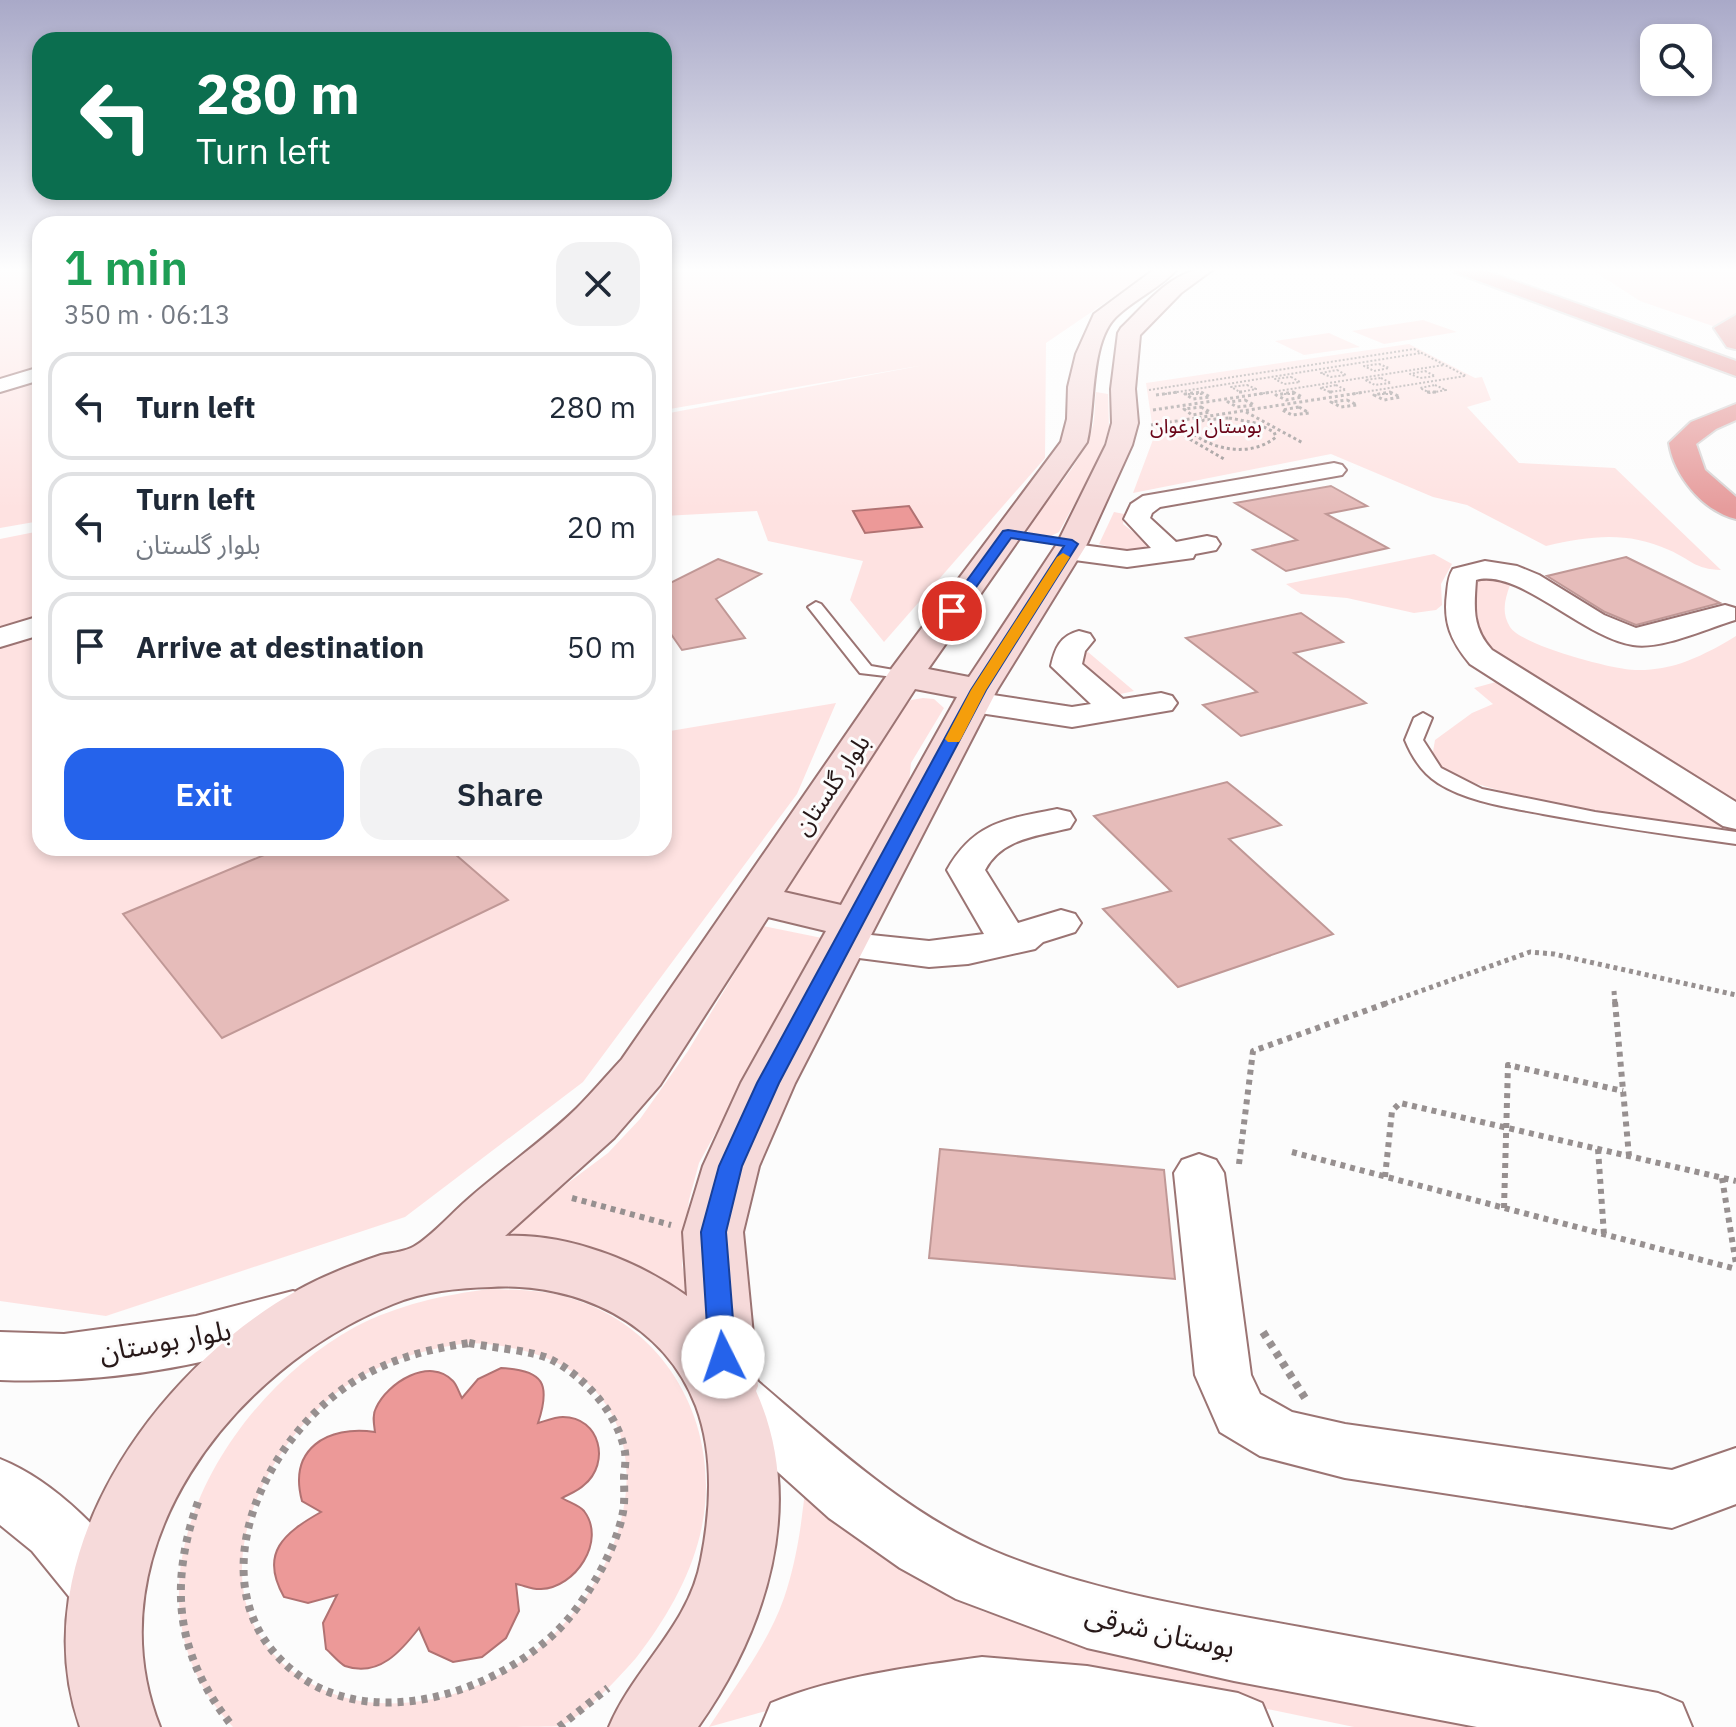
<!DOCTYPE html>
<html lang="en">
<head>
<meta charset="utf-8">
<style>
	body { margin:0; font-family:"IBM Plex Sans","Noto Sans Arabic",sans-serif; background:#f2f2f3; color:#1f2937; height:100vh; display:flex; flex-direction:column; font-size:30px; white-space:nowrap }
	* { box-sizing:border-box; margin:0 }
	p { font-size:26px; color:#747a83 }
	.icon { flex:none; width:44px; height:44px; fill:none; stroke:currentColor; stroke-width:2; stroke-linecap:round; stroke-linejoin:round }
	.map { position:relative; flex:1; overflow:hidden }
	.side { position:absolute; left:32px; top:216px; width:640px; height:640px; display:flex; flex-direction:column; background:#fff; border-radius:24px; box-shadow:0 4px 12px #0003 }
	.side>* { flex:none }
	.top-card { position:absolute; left:32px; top:32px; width:640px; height:168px; border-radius:24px; box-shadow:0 4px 12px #0003; background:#0b6e4f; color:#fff; overflow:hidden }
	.controls { position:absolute; left:1640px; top:24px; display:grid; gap:16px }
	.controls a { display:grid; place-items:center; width:72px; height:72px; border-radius:16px; background:#fff; box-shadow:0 4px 12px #0003; font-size:40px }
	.pin { position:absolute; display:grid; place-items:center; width:68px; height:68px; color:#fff; margin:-34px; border:4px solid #fff; border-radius:50%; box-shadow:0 2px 8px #0007 }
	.me { position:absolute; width:88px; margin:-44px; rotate:356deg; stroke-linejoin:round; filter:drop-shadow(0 0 6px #0008) }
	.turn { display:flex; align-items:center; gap:28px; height:168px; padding:0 32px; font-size:36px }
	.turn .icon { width:104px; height:104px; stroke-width:2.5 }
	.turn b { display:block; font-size:56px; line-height:68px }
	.round { display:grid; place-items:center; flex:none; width:84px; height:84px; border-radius:24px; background:#f2f2f3 }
	.summary { display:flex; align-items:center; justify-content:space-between; height:136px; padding:0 32px }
	h1 { font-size:48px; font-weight:600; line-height:60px; color:#1e9e55 }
	.button { display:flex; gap:16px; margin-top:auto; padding:16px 32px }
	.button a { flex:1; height:92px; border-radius:24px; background:#2563eb; color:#fff; font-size:32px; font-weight:600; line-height:92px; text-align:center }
	.button a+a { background:#f2f2f3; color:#1f2937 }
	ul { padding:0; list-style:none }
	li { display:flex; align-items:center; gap:24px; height:108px; margin:0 16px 12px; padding:0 16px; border:4px solid #e0e1e3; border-radius:24px }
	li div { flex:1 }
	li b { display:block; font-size:30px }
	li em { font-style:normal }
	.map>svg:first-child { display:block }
	.green { fill:#fee2e1; fill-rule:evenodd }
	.water { fill:#ec9998; stroke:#b17272; stroke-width:2 }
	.building { fill:#e6bcba; stroke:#c09896; stroke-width:2 }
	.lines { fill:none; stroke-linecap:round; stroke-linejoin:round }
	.service-casing { stroke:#9b7473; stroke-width:4 }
	.minor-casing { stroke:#9b7473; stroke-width:4 }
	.secondary-casing { stroke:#9b7473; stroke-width:4 }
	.trunk-casing { stroke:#d8d5d5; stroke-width:4 }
	.path-far4 { stroke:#979090; stroke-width:2; stroke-dasharray:2 2; stroke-linecap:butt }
	.path-far3 { stroke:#979090; stroke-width:3; stroke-dasharray:3 3; stroke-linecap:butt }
	.path-far2 { stroke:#979090; stroke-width:5; stroke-dasharray:4 4; stroke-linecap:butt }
	.path-far1 { stroke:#979090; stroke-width:6; stroke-dasharray:5 5; stroke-linecap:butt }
	.path { stroke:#979090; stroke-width:8; stroke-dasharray:6 6; stroke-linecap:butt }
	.service { fill:#fff; fill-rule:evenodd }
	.minor { fill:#fff; fill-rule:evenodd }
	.secondary { fill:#f6dada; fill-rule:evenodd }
	.trunk { fill:#e69c9c; fill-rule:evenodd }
	.route { fill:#2563eb; stroke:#184099; stroke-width:2 }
	.slow { fill:#f59e0b }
	.labels { text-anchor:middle; stroke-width:6; stroke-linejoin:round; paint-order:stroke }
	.far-park-label { font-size:20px; fill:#690417; stroke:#fcfcfc }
	.street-label { font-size:24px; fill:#271818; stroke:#fcfcfc }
	.near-street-label { font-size:28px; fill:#271818; stroke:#fcfcfc }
</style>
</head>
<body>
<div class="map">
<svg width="1736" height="1727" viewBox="0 0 1736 1727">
	<rect width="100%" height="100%" fill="#fcfcfc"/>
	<path class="green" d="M0,268H40V521L0,528Z
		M664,268H1156L1046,343L1045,458L884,642L850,600L863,561L768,541L757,511L664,516V414L924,365L664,410Z
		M1589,268H1736V334L1640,301Z
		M1423,320L1457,332L1384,344L1352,331Z
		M1329,333L1360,347L1304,355L1275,341Z
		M1409,344L1475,378L1482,377L1491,400L1467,407L1519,463L1615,468L1721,570C1694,569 1692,560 1669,550C1626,531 1591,536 1546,546L1467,505L1433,497L1331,454L1133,493L1154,437L1146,383Z
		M1096,392L1108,394L1109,428L1100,457L1059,532L1051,536L1029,533L1027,530C1048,496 1080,467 1092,429C1096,416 1094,403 1096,392Z
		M1114,512L1124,514L1123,524L1151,546L1148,549H1117L1099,544Z
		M40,531V848H664V732L836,703L797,794L583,1082L405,1217L106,1316L0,1301V539Z
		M1434,554L1452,564L1441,584L1442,605L1436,610L1414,613L1347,598L1301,594L1286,584Z
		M1478,574L1507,579L1510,585C1505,599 1501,613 1510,627C1522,645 1602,666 1625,669C1636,671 1651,670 1662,668C1687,664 1715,649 1736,636V811L1492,655C1472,629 1475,605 1478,574Z
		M1088,652L1134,691L1116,695L1083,665L1084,654Z
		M1507,679L1736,822V834L1534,801L1454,777L1443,771L1432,758L1435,740L1472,713L1493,704L1474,688Z
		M923,698L934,699L944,708L911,763L908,794L841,906L782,893L904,707L911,700Z
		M763,926L822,938L699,1163L689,1200L682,1265L692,1309L665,1281L615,1259L453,1248L513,1224L608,1153L640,1119L688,1051Z
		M489,1289C518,1290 546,1290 573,1299C674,1331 724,1435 700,1535C689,1580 664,1622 636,1658C621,1675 581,1719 560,1726C545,1727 500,1727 481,1727C399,1727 316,1727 233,1727C108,1596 221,1400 355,1327C397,1305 443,1295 489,1289ZM469,1343C731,1353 631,1667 427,1700C387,1707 346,1704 310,1683C190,1614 248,1464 335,1394C374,1364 421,1349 469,1343Z
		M806,1481L873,1547L921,1581L984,1612L1123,1647L1497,1727H1354L1109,1676L809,1699L709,1727C735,1686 768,1644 784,1598C797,1560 802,1521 806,1481Z"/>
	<path class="water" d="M909,506L922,527L865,533L853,511Z
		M501,1368C544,1370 551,1384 538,1423C545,1421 555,1417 563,1417C600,1417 611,1463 584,1485C578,1491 569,1494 562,1498C568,1502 579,1505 584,1511C607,1541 575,1588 541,1589C533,1590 523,1585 516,1584L519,1611L506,1638L482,1657L453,1662L429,1651L419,1628C402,1650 379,1678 345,1666C339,1663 332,1654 326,1649L323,1623L337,1595L308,1603L284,1597C259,1553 284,1533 321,1512L302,1501C288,1449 327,1425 375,1432C374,1424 372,1415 376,1408C387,1383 430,1356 453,1381C457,1385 459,1393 462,1398L478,1379Z"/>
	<path class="building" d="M1331,486L1367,506L1326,514L1388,548L1286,571L1253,550L1297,540L1235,503Z
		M1626,557L1720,603L1636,625L1605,612L1547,576Z
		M718,559L761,574L716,599L745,638L682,650L664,624V586Z
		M1301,613L1343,642L1294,653L1366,703L1241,736L1203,705L1257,692L1186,638Z
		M1227,782L1281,825L1229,839L1333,934L1178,987L1103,909L1171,891L1094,816Z
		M281,848H448L508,900L222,1038L123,914Z
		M940,1149L1164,1170L1175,1279L929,1258Z"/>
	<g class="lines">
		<defs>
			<path id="service" d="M816,602L821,604L871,666L911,673L913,676L911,679L860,673L808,607Z
				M1423,713L1432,718L1423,740L1441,768L1482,789L1595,812L1736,832V844C1671,835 1607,826 1543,814C1508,807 1468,802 1438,783C1422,773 1412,757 1405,740L1414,718Z"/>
			<path id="minor" d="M40,367V380L0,392V379Z
				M1334,463L1342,465L1346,470L1342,475L1160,507L1152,513L1150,518L1176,542L1207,536L1216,538L1220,544L1216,550L1195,554L1193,558L1127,567L1067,559L1057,557L1054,551L1057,545L1067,543L1127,551L1151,548L1124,519L1131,504L1143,496Z
				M1485,561L1517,566L1539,575L1604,615L1636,628L1725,605L1735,608V620C1708,628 1661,650 1633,645C1582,637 1519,568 1476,580C1474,608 1472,628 1492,650L1736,802V829L1723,826L1470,664C1451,641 1443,623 1447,593C1448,584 1448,577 1453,569Z
				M40,616V635L0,647V628Z
				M1079,631L1090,634L1094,640L1085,651L1082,664L1123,699L1161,693L1172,696L1177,703L1172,710L1072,727L973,712L962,709L957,702L962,695L973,692L1072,707L1091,704L1051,666C1055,648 1060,636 1079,631Z
				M1057,809L1070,812L1075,820L1070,828C1038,836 1002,838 985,870L1018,923L1061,910L1075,914L1081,923L1075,932L1043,942L1035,949L968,964L929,967L828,954L822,945L828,936L842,932L929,941L984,934L947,870C974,822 1007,819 1057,809Z
				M1199,1154L1216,1160L1224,1173L1251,1375L1260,1394L1292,1412L1345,1424L1672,1470L1736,1448V1504L1672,1528L1345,1478L1260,1456L1220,1432L1195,1375L1174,1173L1182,1160Z
				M293,1291L312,1298L320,1314L312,1330C212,1366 106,1384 0,1380V1332L64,1334L196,1316Z
				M729,1366L749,1374C825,1438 902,1512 994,1551C1091,1592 1197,1608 1300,1627C1419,1649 1539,1671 1658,1693L1682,1703L1692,1727H1477L1234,1681L1087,1648L956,1599L900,1568L829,1518L709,1410L701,1392L709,1374Z
				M0,1459C53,1480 117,1540 139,1592L130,1615L107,1624L84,1615L32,1551L0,1525Z
				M982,1657L1087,1666L1238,1693L1262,1703L1272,1727H761L771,1703C836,1676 912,1667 982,1657Z"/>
			<path id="secondary" d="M1156,268H1178C1162,287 1136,298 1118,315C1089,340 1096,408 1087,442L928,669L969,677L1057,544L1106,445L1112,423L1111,389L1118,333L1121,328C1148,302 1175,266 1215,268L1181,293L1140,335L1135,389L1138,423L1132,445L1087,544L997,690L795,1083L759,1166L743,1232L758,1386L756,1391C807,1504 766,1631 698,1727H609C634,1667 689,1626 701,1560C711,1510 714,1454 696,1406C664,1322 576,1282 491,1287C458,1288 424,1291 393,1304C233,1368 90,1550 160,1727H80C21,1557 154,1371 298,1290C323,1276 354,1264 381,1255C391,1253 402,1252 411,1248C427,1241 451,1214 466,1201C502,1169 543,1141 577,1108C593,1092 607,1075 622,1059L892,668L1061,442L1067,419L1068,387L1076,354L1094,314ZM915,689L957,697L841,905L784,892ZM768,917L826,931L741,1083L703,1166L683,1232L687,1296C638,1261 567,1233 505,1236L614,1138L660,1085Z"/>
			<path id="trunk" d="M1451,268H1478L1736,361V376L1454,272Z
				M1736,315V349H1735L1727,347L1714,328Z
				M1736,404V420L1716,429L1696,444L1705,470L1736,497V519C1703,511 1674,476 1669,443L1691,422Z"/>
		</defs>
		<use href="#service" class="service-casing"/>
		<use href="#minor" class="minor-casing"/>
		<use href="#secondary" class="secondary-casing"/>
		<use href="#trunk" class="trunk-casing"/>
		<path class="path-far4" d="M1379,364L1389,368L1374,371L1364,366Z
			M1337,370L1346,375L1331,377L1321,373Z
			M1425,371L1435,376L1420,378L1410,374Z
			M1291,377L1300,382L1284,384L1275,379Z
			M1381,378L1391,383L1375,385L1365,380Z
			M1247,385L1256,389L1240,392L1231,387Z
			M1336,385L1346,390L1330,392L1320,388Z
			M1435,385L1446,390L1430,393L1420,388Z
			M1149,390L1414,349L1466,376
			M1165,394L1421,353
			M1188,394H1204
			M1259,394L1444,365
			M1284,394H1296
			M1352,394L1465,376
			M1382,394H1393"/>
		<path class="path-far3" d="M1201,392L1210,397L1193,399L1185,394Z
			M1239,392H1242
			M1293,392L1302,397L1286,400L1276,395Z
			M1329,392H1333
			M1390,392L1400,397L1384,400L1374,395Z
			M1427,392H1438
			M1156,395L1178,392
			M1245,400L1254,405L1237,407L1228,402Z
			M1347,400L1357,405L1341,407L1331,402Z
			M1201,407L1210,412L1192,415L1184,409Z
			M1299,407L1309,413L1292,415L1282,410Z
			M1153,410L1272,392
			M1246,412L1303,443
			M1229,418L1256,423L1274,432L1276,437C1252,457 1214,451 1191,432V427L1204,420Z
			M1164,424L1224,459
			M1151,425L1365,392"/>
		<path class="path-far2" d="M1614,991L1615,1004
			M1384,1004L1530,952L1554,954L1736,995"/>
		<path class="path-far1" d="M1615,1002L1629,1156
			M1598,1149L1604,1235
			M1292,1152L1736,1269
			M1239,1164L1253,1051L1390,1002
			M1385,1177L1392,1111L1400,1103L1736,1181
			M1722,1178L1736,1264
			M572,1198L671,1225
			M1504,1208L1508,1065L1623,1091"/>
		<path class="path" d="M1263,1332L1305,1398
			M469,1343C492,1348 532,1350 552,1360C585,1377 618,1414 625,1452C626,1459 625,1468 624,1476C624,1487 625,1501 623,1512C616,1551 584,1605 556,1632C497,1689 389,1727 312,1684C188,1610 252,1449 350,1384C386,1360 427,1349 469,1343Z
			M198,1502C168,1587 176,1656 233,1727
			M559,1727L608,1688"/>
		<use href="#service" class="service"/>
		<use href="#minor" class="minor"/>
		<use href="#secondary" class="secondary"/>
		<use href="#trunk" class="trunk"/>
	</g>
	<linearGradient id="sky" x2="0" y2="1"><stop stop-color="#a9a9c8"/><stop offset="0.53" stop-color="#fefefe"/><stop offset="1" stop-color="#fefefe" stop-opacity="0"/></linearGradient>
	<rect width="1736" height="509" fill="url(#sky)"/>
	<path class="route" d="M1008,530L1072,540L1078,544L986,690L779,1083L742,1166L726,1232L736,1357L732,1365L723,1369L713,1365L709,1357L701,1232L719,1166L757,1083L971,690L1064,546L1011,538L957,614H947V608L1003,531Z"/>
	<path class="slow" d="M1063,553L1070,557L986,690L961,739L959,742H948L945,739L971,690L1057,557Z"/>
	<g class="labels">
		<g class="far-park-label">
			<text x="1206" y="433">بوستان ارغوان</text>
		</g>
		<g class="street-label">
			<text transform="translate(832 785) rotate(-56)" y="8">بلوار گلستان</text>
		</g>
		<g class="near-street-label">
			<text transform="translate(165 1341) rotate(-10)" y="10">بلوار بوستان</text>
			<text transform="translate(1160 1631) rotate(13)" y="10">بوستان شرقی</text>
		</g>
	</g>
</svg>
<div class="controls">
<a><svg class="icon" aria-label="search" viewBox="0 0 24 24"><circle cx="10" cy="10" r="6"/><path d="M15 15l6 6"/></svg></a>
</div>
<div class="pin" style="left:952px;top:611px;background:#d93025"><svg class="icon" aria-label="arrive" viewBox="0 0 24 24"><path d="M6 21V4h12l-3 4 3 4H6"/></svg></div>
<svg class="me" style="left:723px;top:1357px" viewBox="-20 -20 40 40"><circle r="19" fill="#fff"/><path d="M0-13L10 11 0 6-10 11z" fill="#2563eb"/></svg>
<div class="top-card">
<div class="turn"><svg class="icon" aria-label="left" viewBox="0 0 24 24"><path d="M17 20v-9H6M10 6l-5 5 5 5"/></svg><div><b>280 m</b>Turn left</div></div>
</div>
<section class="side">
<div class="summary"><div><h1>1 min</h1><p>350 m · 06:13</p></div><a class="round"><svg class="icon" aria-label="close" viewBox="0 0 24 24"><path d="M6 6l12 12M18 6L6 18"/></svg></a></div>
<ul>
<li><svg class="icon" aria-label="left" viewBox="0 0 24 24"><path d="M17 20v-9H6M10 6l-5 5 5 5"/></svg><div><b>Turn left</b></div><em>280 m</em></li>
<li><svg class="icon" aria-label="left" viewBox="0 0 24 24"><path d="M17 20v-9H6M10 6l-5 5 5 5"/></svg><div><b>Turn left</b><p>بلوار گلستان</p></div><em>20 m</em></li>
<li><svg class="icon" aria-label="arrive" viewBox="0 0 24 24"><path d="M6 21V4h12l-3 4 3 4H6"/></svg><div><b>Arrive at destination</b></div><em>50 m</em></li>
</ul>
<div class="button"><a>Exit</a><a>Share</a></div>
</section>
</div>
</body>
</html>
